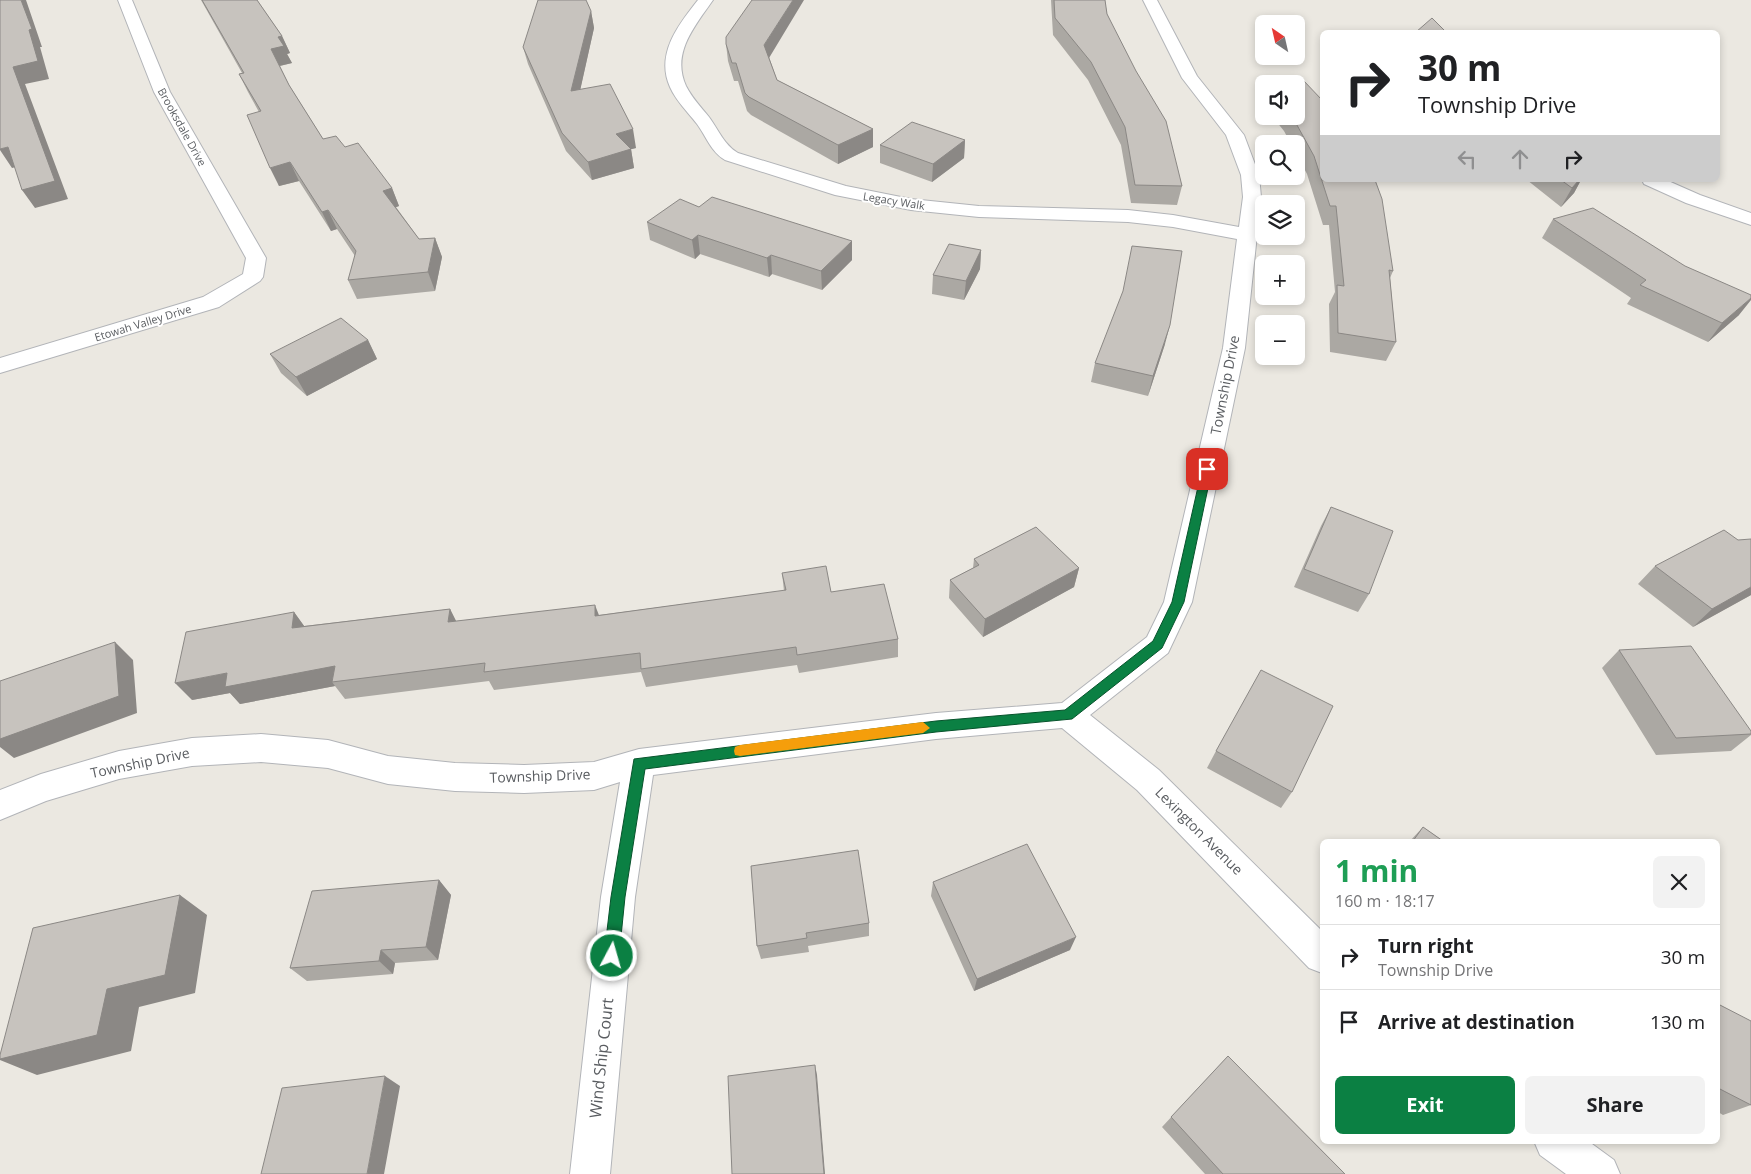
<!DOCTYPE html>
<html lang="en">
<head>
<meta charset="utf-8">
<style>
	body { margin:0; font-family:"Open Sans",sans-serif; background:#f2f2f2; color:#202124; height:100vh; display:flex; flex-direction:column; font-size:19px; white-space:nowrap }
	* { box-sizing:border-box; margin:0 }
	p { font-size:16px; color:#757577 }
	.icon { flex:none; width:28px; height:28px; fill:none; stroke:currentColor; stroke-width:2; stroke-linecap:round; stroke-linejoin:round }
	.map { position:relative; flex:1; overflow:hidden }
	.details { position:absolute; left:1320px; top:839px; width:400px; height:305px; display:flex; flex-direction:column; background:#fff; border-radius:8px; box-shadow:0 2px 8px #0003 }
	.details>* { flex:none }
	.top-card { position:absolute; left:1320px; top:30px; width:400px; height:152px; border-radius:8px; box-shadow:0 2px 8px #0003; background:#fff; color:#202124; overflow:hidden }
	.needle { width:32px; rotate:326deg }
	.fabs { position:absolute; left:1255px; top:15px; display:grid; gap:10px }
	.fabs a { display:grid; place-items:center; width:50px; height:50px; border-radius:8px; background:#fff; box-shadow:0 2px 8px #0003; font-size:25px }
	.pin { position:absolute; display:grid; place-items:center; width:42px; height:42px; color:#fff; margin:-21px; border-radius:10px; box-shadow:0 2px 8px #0006 }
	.me { position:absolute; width:55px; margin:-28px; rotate:6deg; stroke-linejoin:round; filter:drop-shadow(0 0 4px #0008) }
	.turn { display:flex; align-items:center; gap:18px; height:105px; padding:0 15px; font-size:22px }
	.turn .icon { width:65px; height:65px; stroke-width:2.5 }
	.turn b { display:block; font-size:35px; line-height:42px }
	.lanes { display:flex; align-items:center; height:48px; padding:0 15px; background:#0003; justify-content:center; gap:25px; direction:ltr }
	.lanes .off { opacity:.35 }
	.round { display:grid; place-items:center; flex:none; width:52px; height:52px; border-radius:8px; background:#f2f2f2 }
	.head { display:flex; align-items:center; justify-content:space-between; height:85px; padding:0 15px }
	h1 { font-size:30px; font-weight:700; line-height:38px; color:#1e9e55 }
	.cta { display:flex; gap:10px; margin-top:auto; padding:10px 15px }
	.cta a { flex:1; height:58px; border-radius:8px; background:#0b8043; color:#fff; font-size:20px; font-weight:700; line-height:58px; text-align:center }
	.cta a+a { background:#f2f2f2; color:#202124 }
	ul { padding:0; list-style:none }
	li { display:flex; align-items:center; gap:15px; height:65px; padding:0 15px; border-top:1px solid #e0e0e0 }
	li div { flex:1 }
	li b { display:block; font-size:19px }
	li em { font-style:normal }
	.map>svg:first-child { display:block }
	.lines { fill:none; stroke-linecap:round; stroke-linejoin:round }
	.street-casing { stroke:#b2b4b8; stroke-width:2 }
	.street { fill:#fff; fill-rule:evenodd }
	.wall { fill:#aba8a3 }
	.shaded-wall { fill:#8b8885 }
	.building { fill:#c7c3be; stroke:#8b8885 }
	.route { fill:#0b8043; stroke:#07532c }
	.slow { fill:#f59e0b }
	.labels { text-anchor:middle; stroke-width:4; stroke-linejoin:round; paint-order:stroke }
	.far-street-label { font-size:11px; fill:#5a5d61; stroke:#fff }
	.street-label { font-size:14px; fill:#5a5d61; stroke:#fff }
	.near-street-label { font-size:16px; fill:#5a5d61; stroke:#fff }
</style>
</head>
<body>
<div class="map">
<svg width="1751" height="1174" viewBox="0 0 1751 1174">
	<rect width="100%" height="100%" fill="#ebe8e1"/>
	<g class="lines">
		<defs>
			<path id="street" d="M118,0H132L170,92L266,258L263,277L260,281L219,307L0,373V358L203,297L243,274L246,258L154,92Z
				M698,0H713C695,26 671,53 686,86C692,98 701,107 709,117C718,129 724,145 738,153L846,186L911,199L979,206L1128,210L1173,215L1239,227L1243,197L1241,175L1226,135L1182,78L1143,0H1157L1197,76L1244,135L1259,175L1261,197L1245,348L1192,602L1168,653L1090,715L1159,770L1322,931V973L1309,968L1137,790L1062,728L936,739L653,775L635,897L610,1174H570L601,897L620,782L594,790L524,793L455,791L388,784L328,768L261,762L192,766L119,779L46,801L0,820V790L41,774L119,751L192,738L261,734L328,740L388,756L455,763L524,765L594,762L639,749L936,713L1062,703L1147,637L1164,602L1223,348L1237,239L1173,227L1128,222L979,217L911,210L835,195L725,160C711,152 706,136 697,124C688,112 676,101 670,87C655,54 679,24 698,0Z
				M1642,180H1666L1700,195L1751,213V225L1686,203L1644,184Z
				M1534,1141H1588L1614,1160L1620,1174H1566L1540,1155Z"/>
		</defs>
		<use href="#street" class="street-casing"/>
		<use href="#street" class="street"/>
	</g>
	<path class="wall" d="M201,0H257L282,36L290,53L287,54L292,63L280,66L289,85L323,139L345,147L392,188L399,206L396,207L419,239L435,238L442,257L435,291L357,299L348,280L355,256L337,229L331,231L299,181L279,186L259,112L248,92L239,74L242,73Z
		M1051,0H1105L1107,14L1182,186L1177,205L1131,203L1121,145L1088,80L1053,35Z
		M591,11L594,28L580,90L636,148L631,149L634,168L592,180L566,151L528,64L523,47Z
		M726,44L769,57L777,80L873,129V147L838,164L751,115L747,111L738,81H734L728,61Z
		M1303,80L1393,271L1390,278L1396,342L1386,361L1330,352L1329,304L1335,292L1329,225H1323L1307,174L1296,153V144H1291L1284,131L1272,116H1296L1264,84V107L1258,101L1264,83Z
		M965,140L964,158L932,182L880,163V145Z
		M1527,180H1581L1574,193L1561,207Z
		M699,207L852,260L822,290L772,274L769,277L700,254L695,259L650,240L647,222Z
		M1553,219L1739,315L1708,342L1627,304L1631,298L1542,238Z
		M981,250L980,269L964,300L932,294L933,275Z
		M368,340L377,359L307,396L281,373L270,354Z
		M1165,344L1148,396L1091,382L1095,363Z
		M1331,507L1369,594L1358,612L1294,587L1321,526Z
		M1738,540L1751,595L1693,627L1638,584L1655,566Z
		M974,559L1079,568L1074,587L983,637L949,598L950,580L973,568Z
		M782,573L831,592L898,639V657L799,673L797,665L646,687L641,672L494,690L489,681L345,699L335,686L240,704L230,693L192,700L294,612L304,626L450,609L456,621L599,615L784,591Z
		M1619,650L1751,731V735L1731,751L1656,755L1602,668Z
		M1216,751L1292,792L1281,808L1207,768Z
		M1423,827L1443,841H1410Z
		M751,866L869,923V936L808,946L809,952L761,959L757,946Z
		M439,880L451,895L438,960L395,963L393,974L307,981L290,968Z
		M933,882L1070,950L974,991L931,896Z
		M1718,1004L1751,1105L1723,1115L1718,1112Z
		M1228,1056L1345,1174H1205L1162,1127Z"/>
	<path class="shaded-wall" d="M21,0H26L42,47H40L49,79L25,84L68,199L35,208L22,190L13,67L29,30Z
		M793,0H804L766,63L764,45Z
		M591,11L594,28L576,109L571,91Z
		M282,36L290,53L287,54L292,63L279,66L271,49L278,37Z
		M633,129L636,148L620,152L616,134Z
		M873,129V147L838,164V145Z
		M965,140L964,158L932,182L933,164Z
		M8,147L20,166L12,168L0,150V149Z
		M631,149L634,168L592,180L588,162Z
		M290,162L299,181L279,186L270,168Z
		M1579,180H1581L1574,193L1561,207L1572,188Z
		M392,188L399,206L391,209L383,191Z
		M328,210L337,229L331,231L322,212Z
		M698,235L700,254L695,259L692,240Z
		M435,238L442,257L435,291L428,272Z
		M852,241V260L822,290L821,271Z
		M981,250L980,269L964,300L966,281Z
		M771,255L772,274L769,277L767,258Z
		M1751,298V300L1739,315L1708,342L1722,323Z
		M1170,325L1165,344L1148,396L1153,376Z
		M368,340L377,359L307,396L296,377Z
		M1079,568L1074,587L983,637L985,619Z
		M1751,587V595L1693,627L1712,609Z
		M595,605L602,623L595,616Z
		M450,609L459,627L448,622Z
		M294,612L307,630L292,628Z
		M115,642L133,660L137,713L14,758L0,747V739Z
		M335,666L332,682L335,686L240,704L230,693L192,700L175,683L227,673Z
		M439,880L451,895L438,960L426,947Z
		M180,895L207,915L195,993L139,1007L131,1051L37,1075L0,1060V1059L107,989Z
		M1076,937L1070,950L974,991L977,979Z
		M381,950L395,963L393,974L379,961Z
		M815,1065L817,1075L825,1174H824Z
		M385,1076L400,1086L384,1174H367Z"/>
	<path class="building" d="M0,0H21L32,29L29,30L38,61L13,67L55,181L22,190L8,147L0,149Z
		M202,0H257L282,36L278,37L284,46L271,49L289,85L323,139L336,136L345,147L358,143L392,188L383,191L419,239L435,238L428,272L348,280L356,251L328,210L322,212L290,162L270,168L247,115L261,111L239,74L244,73Z
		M538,0H586L591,11L571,91L610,84L633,129L616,134L631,149L588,162L562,133L523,47Z
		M752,0H793L764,45L777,80L873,129L838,145L749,97L745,93L736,63H732L726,44V37Z
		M1054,0H1105L1107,14L1136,71L1166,121L1182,186L1135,185L1125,127L1091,62L1055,18Z
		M1432,18L1446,32H1416Z
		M1303,80L1322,100V180H1375L1382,199L1393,271L1389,270L1396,342L1338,333L1337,285L1344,286L1336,206H1330L1314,156L1292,116H1296V84H1264V83Z
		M912,122L965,140L933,164L880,145Z
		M1561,180H1579L1572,188Z
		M712,197L852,241L821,271L771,255L767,258L698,235L692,240L647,222L680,199L699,207Z
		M1593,208L1685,266L1751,295V298L1722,323L1640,285L1646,280L1553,219Z
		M949,244L981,250L966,281L933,275Z
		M1132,246L1182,251L1170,325L1153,376L1095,363L1123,291Z
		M341,318L368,340L296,377L270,354Z
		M1331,507L1393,531L1369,594L1304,569Z
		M1036,527L1079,568L985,619L950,580L979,565L974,559Z
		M1724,530L1738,540L1751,539V587L1712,609L1655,566Z
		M826,566L831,592L884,584L898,639L797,655L796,647L641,669L640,653L484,672L485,663L332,682L335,666L225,687L227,673L175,683L186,632L294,612L292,628L450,609L448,622L595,605V616L786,590L782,573Z
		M115,642L119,696L0,739V681Z
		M1691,646L1751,731V734L1676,738L1619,650Z
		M1261,670L1333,706L1292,792L1216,751Z
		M1423,827L1443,841H1413Z
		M1027,844L1076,937L977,979L933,882Z
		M858,850L869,923L806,933L807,938L757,946L751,866Z
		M439,880L426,947L381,950L379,961L290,968L312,891Z
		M180,895L165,975L107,989L97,1035L0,1059V1055L33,928Z
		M1718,1004L1751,1021V1105L1718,1088Z
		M1228,1056L1345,1174H1223L1171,1117Z
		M815,1065L824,1174H732L728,1076Z
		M385,1076L367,1174H261L282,1088Z"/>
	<path class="route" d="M1207,465L1212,469L1184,602L1162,648L1072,719L936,732L645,769L625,897L619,956L617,961L612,963L607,961L604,956L611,897L634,759L936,721L1065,710L1153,641L1172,602L1202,469Z"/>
	<path class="slow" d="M923,722L930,728L923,733L740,756L735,755L734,751L735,747L740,745Z"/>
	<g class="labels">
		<g class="far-street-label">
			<text transform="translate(182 127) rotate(61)" y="4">Brooksdale Drive</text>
			<text transform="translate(894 201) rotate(9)" y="4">Legacy Walk</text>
			<text transform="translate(143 323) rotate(-17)" y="4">Etowah Valley Drive</text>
		</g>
		<g class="street-label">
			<text transform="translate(1225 385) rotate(-79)" y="5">Township Drive</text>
			<text transform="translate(140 763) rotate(-12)" y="5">Township Drive</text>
			<text transform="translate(540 776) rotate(-2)" y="5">Township Drive</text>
			<text transform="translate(1199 831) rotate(45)" y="5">Lexington Avenue</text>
		</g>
		<g class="near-street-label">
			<text transform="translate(601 1058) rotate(-84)" y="6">Wind Ship Court</text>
		</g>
	</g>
</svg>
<div class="fabs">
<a><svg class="needle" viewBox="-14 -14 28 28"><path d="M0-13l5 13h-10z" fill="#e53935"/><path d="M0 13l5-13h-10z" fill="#757577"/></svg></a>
<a><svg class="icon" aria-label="sound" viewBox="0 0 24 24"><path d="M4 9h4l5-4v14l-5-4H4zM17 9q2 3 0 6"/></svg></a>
<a><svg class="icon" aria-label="search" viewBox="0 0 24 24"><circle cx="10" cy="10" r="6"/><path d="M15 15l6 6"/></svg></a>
<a><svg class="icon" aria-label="layers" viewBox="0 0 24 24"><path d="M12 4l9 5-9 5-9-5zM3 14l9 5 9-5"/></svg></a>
<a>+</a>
<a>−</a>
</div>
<div class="pin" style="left:1207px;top:469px;background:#d93025"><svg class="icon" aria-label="arrive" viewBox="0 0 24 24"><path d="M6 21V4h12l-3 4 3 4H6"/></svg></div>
<svg class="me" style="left:612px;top:956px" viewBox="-20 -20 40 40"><circle r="17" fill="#0b8043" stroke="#fff" stroke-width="3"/><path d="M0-11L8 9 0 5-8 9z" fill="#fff"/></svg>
<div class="top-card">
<div class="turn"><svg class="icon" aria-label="right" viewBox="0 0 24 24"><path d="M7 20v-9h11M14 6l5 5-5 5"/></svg><div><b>30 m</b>Township Drive</div></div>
<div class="lanes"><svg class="icon off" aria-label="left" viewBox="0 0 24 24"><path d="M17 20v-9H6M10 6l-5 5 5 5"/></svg><svg class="icon off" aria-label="ahead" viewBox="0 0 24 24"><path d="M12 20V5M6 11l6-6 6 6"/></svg><svg class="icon" aria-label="right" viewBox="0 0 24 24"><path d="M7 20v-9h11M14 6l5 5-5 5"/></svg></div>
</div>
<section class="details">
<div class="head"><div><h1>1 min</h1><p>160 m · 18:17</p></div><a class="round"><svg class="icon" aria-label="close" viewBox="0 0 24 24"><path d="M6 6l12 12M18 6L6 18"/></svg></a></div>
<ul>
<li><svg class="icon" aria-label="right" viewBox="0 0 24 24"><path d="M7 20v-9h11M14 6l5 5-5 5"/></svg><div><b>Turn right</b><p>Township Drive</p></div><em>30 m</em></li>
<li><svg class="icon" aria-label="arrive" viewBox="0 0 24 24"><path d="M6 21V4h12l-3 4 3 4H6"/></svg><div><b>Arrive at destination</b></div><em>130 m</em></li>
</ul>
<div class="cta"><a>Exit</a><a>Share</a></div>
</section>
</div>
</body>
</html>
